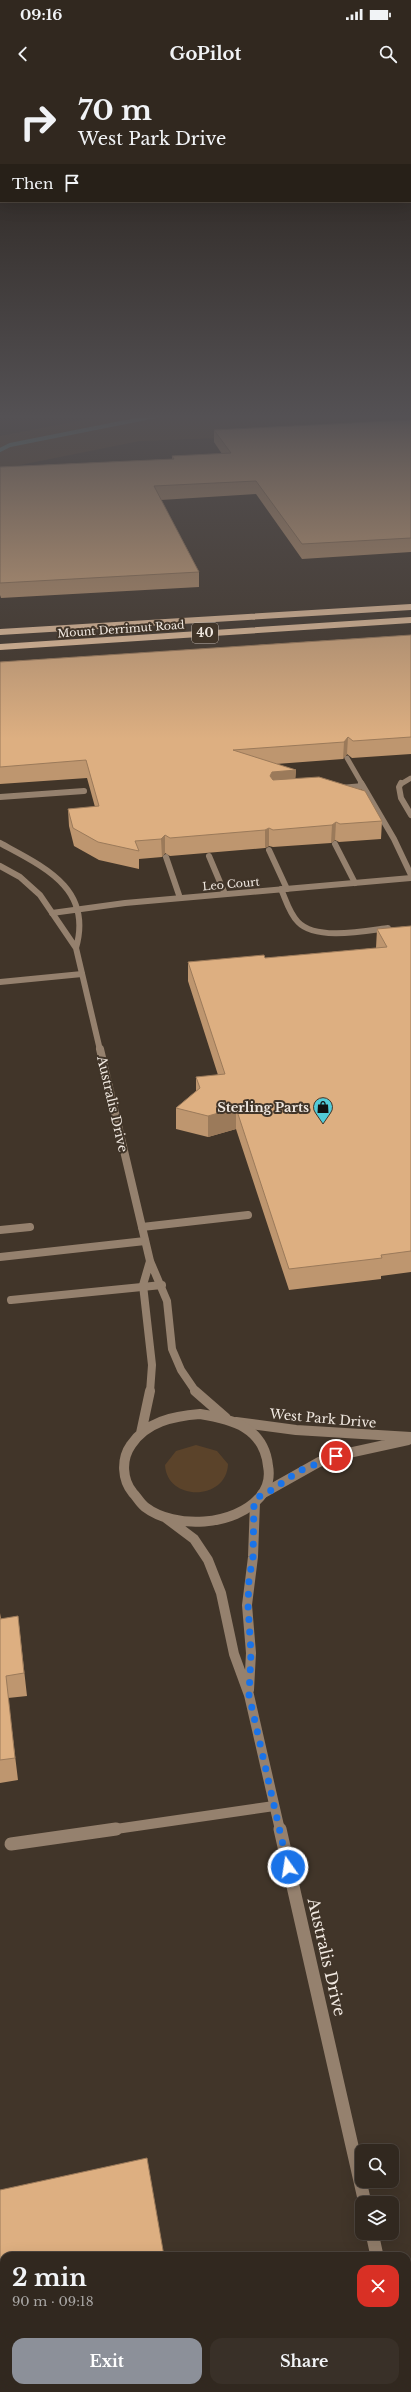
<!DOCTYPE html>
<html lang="en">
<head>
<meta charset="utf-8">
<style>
	body { margin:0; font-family:"Libre Baskerville",serif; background:#393028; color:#f1f3f6; height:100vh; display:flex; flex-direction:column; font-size:15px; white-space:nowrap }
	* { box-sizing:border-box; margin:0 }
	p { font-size:13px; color:#a8a6a4 }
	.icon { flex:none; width:22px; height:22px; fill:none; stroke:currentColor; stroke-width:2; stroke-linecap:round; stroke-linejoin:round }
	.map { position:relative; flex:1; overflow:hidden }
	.sheet { position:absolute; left:0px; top:2172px; width:411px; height:140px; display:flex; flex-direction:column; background:#31281f; border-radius:12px 12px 0 0; box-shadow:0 4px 16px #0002,0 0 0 1px #4c443d }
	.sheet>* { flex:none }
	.top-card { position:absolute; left:0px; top:0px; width:411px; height:122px; box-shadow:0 4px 16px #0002,0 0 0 1px #4c443d; background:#31281f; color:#f1f3f6; overflow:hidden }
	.buttons { position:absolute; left:355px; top:2064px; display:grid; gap:8px }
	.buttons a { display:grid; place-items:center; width:44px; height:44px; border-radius:8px; background:#31281f; box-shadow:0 4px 16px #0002,0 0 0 1px #4c443d; font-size:20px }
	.pin { position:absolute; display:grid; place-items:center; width:34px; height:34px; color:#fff; margin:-17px; border:2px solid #fff; border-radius:50%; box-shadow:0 1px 4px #0007 }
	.me { position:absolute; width:44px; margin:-22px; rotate:347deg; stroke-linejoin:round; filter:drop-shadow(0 0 3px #0008) }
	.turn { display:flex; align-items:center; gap:14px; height:84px; padding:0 12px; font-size:18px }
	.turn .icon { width:52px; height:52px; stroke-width:2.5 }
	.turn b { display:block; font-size:28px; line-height:34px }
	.then { display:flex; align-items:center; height:38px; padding:0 12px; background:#0003; gap:8px; font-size:15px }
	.round { display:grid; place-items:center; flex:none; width:42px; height:42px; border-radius:12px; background:#393028 }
	.headline { display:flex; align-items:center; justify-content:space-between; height:68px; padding:0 12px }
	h1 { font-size:24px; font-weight:700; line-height:30px }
	.button { display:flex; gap:8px; margin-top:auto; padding:8px 12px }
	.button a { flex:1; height:46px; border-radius:12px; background:#8c9099; color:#fff; font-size:16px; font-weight:700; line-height:46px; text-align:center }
	.button a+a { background:#393028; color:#f1f3f6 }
	.status { display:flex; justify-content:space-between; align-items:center; height:28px; padding:0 20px; background:#31281f; direction:ltr }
	.status svg { height:11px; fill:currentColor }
	header { display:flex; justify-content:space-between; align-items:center; height:52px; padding:0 12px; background:#31281f; font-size:18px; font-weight:700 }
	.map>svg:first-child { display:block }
	.green { fill:#5b432a }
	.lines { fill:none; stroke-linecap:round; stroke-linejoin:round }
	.stream { stroke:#58969a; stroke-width:4 }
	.service-far4 { stroke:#95816e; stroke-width:5 }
	.service-far3 { stroke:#95816e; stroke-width:6 }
	.service-far2 { stroke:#95816e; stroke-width:8 }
	.service-far1 { stroke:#95816e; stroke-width:10 }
	.service { stroke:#95816e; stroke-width:13 }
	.minor-far1 { stroke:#95816e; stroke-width:6 }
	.minor { stroke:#95816e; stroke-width:10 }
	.tertiary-far3 { stroke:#95816e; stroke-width:6 }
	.tertiary-far2 { stroke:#95816e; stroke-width:8 }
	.tertiary-far1 { stroke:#95816e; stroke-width:10 }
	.tertiary { stroke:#95816e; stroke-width:13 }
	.primary { stroke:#f2caa3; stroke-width:6 }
	.wall { fill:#be966f }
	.shaded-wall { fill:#9b7a5a }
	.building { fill:#ddaf81; stroke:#9b7a5a }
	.route { stroke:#1a73e8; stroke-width:7; stroke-dasharray:0 12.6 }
	.labels { text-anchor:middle; stroke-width:4; stroke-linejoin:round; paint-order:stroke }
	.far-street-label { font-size:11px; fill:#f0e8e0; stroke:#413529 }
	.shield { fill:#413529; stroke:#bcb2a9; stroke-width:1 }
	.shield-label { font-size:12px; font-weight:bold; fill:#f0e8e0 }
	.street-label { font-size:13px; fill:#f0e8e0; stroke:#413529 }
	.poi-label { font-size:13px; font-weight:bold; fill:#f0e8e0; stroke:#413529; text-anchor:end }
	.near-street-label { font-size:16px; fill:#f0e8e0; stroke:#413529 }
</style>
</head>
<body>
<div class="status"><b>09:16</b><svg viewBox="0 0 49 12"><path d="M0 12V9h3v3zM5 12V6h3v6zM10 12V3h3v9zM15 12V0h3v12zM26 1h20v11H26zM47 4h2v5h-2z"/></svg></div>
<header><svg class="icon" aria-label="back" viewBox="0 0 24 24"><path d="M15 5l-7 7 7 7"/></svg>GoPilot<svg class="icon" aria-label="search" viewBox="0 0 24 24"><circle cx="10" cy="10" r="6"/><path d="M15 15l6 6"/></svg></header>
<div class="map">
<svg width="411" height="2312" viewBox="0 0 411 2312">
	<rect width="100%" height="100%" fill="#413529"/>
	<path class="green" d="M110,335H411V351L140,361L0,389V356Z
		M196,1365L217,1371L228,1384C227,1421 167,1422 165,1385L176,1371Z"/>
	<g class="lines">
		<path class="stream" d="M0,370L10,365L161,335"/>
		<path class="service-far4" d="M347,678L362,704
			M401,704L411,698"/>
		<path class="service-far3" d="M361,703L363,706
			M401,703L399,707L401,718L411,735
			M341,708L363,706L394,759L411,795
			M0,717L84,711
			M335,764L355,803
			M269,770L287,809
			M209,776L225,814
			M166,777L180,818
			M281,809C286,820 289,833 298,842C316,861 365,851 388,848
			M0,902L82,894"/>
		<path class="service-far2" d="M142,1147L248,1135
			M0,1150L30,1147
			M0,1177L145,1161
			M11,1220L162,1205"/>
		<path class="service-far1" d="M109,1750L274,1726"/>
		<path class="service" d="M11,1764L116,1749"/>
		<path class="minor-far1" d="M52,833L125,823L411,798"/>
		<path class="minor" d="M236,1342L296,1350L411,1357
			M262,1414L319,1382L344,1374L408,1360"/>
		<path class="tertiary-far3" d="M0,763C44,787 93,808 76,868
			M0,786L20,797L40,815L76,868L100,970"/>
		<path class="tertiary-far2" d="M100,969L150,1181L167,1221L172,1269L181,1290L196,1312
			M150,1181L143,1205L152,1285L150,1312"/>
		<path class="tertiary-far1" d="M195,1311L226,1338
			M200,1334C233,1339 264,1348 268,1386C270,1396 268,1408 260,1417C235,1446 175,1450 145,1427C140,1423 137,1417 133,1413C122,1400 121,1379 131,1365C146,1342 173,1336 200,1334Z
			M141,1353L150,1311
			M166,1438L194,1459L208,1480L221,1513L234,1574L249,1615L280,1750
			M249,1610L251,1573L247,1525L253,1477L255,1422"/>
		<path class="tertiary" d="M280,1749L365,2123
			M372,2153L377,2176
			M407,2307L408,2312"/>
		<path class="primary" d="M0,552L411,527
			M0,567L411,540"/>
	</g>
	<path class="wall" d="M411,340V472L302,479L256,414L161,420L199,492V507L1,518L0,515V387L172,379V376L222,374L214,362V350Z
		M411,555V674L352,678L347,674L343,679L276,684L296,690L295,698L382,741L381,759L339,762L335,760L331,763L273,767L269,766L265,768L170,776L165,773L162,777L139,779V789L99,780L74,766L69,746L68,729L95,727L87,698L0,704V582Z
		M411,846V1192L381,1196V1199L289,1210L236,1049L208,1057L176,1049V1028L196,1011V997L218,995L188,901V882L265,878L376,868L377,849Z
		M0,1533L1,1539L18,1536L27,1616L8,1618L18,1700L0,1703Z"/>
	<path class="shaded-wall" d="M348,657L347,674L343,679L344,662Z
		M296,690L295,707L272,709L270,696L272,692Z
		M336,742L335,760L331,763L332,745Z
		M269,748V766L265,768V750Z
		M165,755V773L162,777L161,759Z
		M236,1028V1049L208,1057V1036Z"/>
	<path class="building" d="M411,340V458L302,464L256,401L154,406L199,492L0,503V387L174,379L172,376L231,373L214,350Z
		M411,555V657L353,661L348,657L344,662L233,670L296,690L272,692L270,696L273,700L319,697L365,711L382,741L340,744L336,742L332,745L273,750L269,748L265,750L170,758L165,755L161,759L135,761L139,771L98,762L73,748L68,729L99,726L86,680L0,687V582Z
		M411,846V1171L381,1175L382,1178L289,1189L236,1028L208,1036L176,1028L200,1008L196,997L225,994L188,882L264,875L265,878L387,867L377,849Z
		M18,1536L24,1593L6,1596L15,1678L0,1680V1538V1539Z
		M147,2078L164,2176H4V2308H187V2312H0V2110Z"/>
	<linearGradient id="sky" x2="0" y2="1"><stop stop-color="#241d17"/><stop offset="0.51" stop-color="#545154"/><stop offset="1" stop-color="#545154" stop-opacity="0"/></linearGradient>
	<rect width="411" height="659" fill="url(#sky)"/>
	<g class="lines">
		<path class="route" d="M288,1787L249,1615L251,1573L248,1525L249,1499L253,1477L254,1422L262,1414L272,1410L299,1391L336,1376"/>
	</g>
	<defs>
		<symbol id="shop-pin" viewBox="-11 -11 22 30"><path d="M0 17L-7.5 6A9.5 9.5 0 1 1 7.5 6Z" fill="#52cbd8" stroke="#413529"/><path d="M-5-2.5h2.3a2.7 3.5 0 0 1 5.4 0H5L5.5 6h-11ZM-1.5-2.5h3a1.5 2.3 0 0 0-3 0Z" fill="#111"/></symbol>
	</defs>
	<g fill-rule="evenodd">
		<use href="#shop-pin" x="312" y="1016" width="22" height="30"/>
	</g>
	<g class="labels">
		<g class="far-street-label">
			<text transform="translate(121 549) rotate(-4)" y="4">Mount Derrimut Road</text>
			<text transform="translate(231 804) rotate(-5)" y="4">Leo Court</text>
		</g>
		<rect class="shield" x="192" y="543" width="26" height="20" rx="3"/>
		<g class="shield-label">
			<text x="205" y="557">40</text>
		</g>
		<g class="street-label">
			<text transform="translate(113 1024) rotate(77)" y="5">Australis Drive</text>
			<text transform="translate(323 1338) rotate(5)" y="5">West Park Drive</text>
		</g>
		<g class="poi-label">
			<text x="309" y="1032">Sterling Parts</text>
		</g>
		<g class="near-street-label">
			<text transform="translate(327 1877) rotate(77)" y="6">Australis Drive</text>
		</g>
	</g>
</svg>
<div class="buttons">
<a><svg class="icon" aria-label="search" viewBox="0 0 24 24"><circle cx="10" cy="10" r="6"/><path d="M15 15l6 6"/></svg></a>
<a><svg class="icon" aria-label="layers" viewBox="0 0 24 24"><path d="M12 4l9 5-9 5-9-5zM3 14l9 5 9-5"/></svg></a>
</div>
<div class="pin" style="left:336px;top:1376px;background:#d93025"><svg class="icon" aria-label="arrive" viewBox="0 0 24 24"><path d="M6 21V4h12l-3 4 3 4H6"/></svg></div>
<svg class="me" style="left:288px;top:1787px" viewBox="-20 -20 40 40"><circle r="17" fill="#1a73e8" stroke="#fff" stroke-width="3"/><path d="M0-11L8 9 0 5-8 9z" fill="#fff"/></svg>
<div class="top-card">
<div class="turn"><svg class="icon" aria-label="right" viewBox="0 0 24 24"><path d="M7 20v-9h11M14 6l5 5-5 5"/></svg><div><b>70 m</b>West Park Drive</div></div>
<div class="then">Then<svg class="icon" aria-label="arrive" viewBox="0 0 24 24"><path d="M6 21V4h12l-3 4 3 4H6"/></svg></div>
</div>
<section class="sheet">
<div class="headline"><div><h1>2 min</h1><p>90 m · 09:18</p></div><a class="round" style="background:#d93025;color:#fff"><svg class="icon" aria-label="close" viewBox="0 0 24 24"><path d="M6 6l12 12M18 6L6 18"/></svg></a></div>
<div class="button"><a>Exit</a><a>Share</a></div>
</section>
</div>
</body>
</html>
